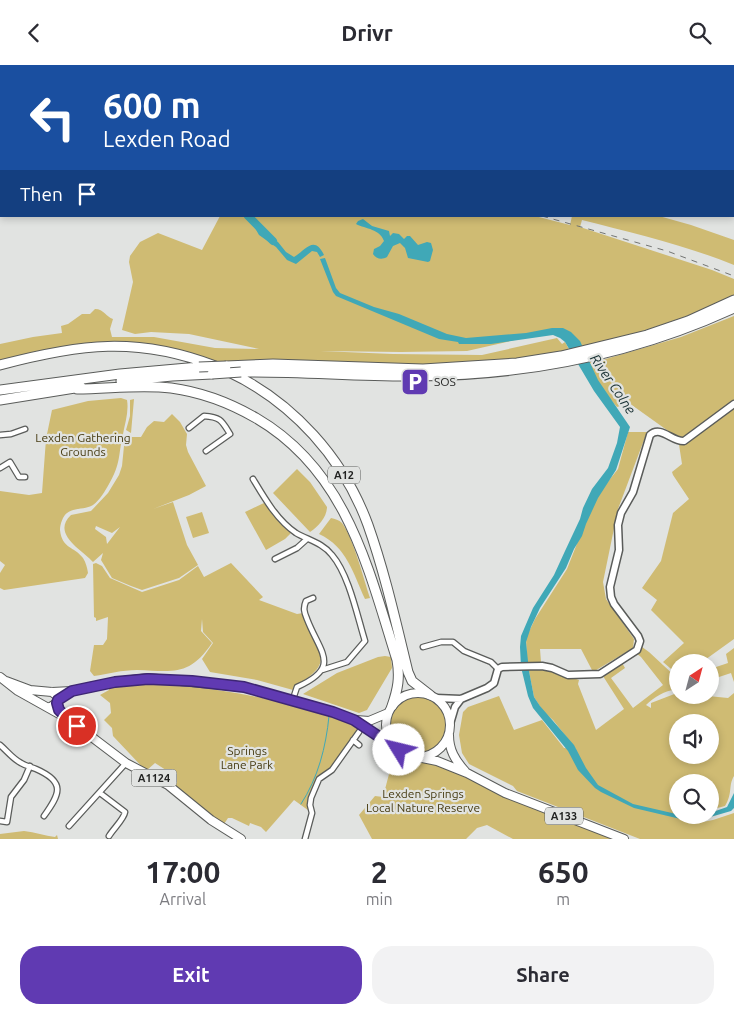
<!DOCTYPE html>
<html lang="en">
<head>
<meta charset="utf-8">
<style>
	body { margin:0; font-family:Ubuntu,sans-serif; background:#f2f2f3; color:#2b2b33; height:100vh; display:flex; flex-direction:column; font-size:19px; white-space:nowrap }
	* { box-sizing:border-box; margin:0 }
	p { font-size:16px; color:#7c7c81 }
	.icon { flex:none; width:28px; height:28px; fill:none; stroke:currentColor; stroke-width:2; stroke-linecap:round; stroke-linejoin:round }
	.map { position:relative; height:774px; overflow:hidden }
	.sheet { display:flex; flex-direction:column; background:#fff; flex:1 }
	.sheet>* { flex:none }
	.hud { position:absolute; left:0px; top:0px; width:735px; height:152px; box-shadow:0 2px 8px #0003; background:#1a4fa0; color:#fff; overflow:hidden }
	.needle { width:32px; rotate:36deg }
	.fabs { position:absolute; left:669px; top:589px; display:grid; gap:10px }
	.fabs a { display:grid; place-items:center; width:50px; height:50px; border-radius:50%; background:#fff; box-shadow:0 2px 8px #0003; font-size:25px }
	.pin { position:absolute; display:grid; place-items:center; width:42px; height:42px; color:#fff; margin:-21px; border:2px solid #fff; border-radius:50%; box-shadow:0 1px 5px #0007 }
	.me { position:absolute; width:55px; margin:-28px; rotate:306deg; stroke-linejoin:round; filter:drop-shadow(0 0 4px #0008) }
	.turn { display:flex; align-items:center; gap:18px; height:105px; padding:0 20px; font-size:22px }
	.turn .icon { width:65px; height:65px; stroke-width:2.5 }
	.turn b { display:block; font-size:35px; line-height:42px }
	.then { display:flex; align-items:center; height:48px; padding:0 20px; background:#0003; gap:10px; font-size:19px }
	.eta { display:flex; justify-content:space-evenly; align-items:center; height:85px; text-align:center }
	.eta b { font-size:30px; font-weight:700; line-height:35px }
	.action { display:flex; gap:10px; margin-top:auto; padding:10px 20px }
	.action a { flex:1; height:58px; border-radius:20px; background:#603ab2; color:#fff; font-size:20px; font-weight:700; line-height:58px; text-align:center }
	.action a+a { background:#f2f2f3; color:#2b2b33 }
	header { display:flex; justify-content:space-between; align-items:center; height:65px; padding:0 20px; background:#fff; font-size:22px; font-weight:700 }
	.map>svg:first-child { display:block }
	.green { fill:#cfbb73; fill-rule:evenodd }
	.water { fill:#40a8b7 }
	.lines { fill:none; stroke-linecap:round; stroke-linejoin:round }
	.stream { stroke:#40a8b7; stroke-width:1 }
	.river { stroke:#40a8b7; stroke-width:8 }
	.street-casing { stroke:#5a5c5a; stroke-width:7 }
	.secondary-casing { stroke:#5a5c5a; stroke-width:9 }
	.primary-casing { stroke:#5a5c5a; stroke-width:10 }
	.highway-casing { stroke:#5a5c5a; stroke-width:11 }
	.street { stroke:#fff; stroke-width:4.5 }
	.secondary { stroke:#fff; stroke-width:6 }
	.primary { stroke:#fff; stroke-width:8 }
	.highway { stroke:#fff; stroke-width:9 }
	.rail { stroke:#737573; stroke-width:1; stroke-dasharray:6 6; stroke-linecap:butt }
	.highway-bridge-casing { stroke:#5a5c5a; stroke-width:11; stroke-linecap:butt }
	.highway-bridge { stroke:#fff; stroke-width:9 }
	.route-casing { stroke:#3e2674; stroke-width:12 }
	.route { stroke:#603ab2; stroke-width:9 }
	.labels { text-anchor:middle; stroke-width:4.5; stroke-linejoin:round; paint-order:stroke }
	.shield { fill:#e1e3e1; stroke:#5b5d5b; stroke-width:1 }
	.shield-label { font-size:11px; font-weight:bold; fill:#222322 }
	.poi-label { font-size:12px; fill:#222322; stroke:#e1e3e1; text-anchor:start }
	.park-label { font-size:12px; fill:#473c13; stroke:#e1e3e1 }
	.water-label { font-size:14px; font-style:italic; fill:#193134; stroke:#e1e3e1 }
</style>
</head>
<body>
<header><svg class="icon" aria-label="back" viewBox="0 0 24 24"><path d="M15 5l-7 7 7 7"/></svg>Drivr<svg class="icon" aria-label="search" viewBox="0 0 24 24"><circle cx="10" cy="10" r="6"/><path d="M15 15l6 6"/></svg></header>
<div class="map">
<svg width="734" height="774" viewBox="0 0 734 774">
	<rect width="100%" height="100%" fill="#e1e3e1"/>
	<path class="green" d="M178,0H291L177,1Z
		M497,0H734V34V1Z
		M220,151H535L570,160L572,151H659L691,160L734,175V200C685,180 633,168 582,155L580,162L712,205L734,214V232C687,253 638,268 589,282L592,298L681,272L734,251V574L702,597L678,598L677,609L663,597L684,578L651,545L657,535L642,523L661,496L673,448L689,434L673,410L672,407L682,399L678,373L629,338L617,342L592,313L563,264L467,286L401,287L320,286L393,289L482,290L557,273L562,279L565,277L570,286L487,299L410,302L208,298L111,279L0,299V279L33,272L62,268L61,261L68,259L82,249H90L95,244C104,244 106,252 113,254L110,264L112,272H154L215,283L259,284L189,269L151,267L135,269L122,265L133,217L129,197L130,191L140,177L158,168L202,185Z
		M121,333L127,335C129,346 125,358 123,369C118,391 121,398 109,419C105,426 100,435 93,440C85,445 75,442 67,448C63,451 60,459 60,465C62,484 74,481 83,493C86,498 87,502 88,508L85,513L4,525L0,523V508L5,500L0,496V426L29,430L42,428L46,374L52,345L88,336Z
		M134,334L131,368L126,365L130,351V335Z
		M172,349L180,357L187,369L186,380L188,387L206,421L189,430L153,444L173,437L187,480L198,500L179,513L142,525L131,521L112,513L101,495L103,488L93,497C82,485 51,469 71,450L91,446L108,428L119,410L122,401L125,371L129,369L130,372H141L147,362L154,356L164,357ZM96,461L112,468L120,462L107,479L106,472L95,464Z
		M628,367H647L618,444L603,517L606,534L634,574L633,583L593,607L581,584H540L541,597L527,598L526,573L535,554L567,504L595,433L618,404Z
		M297,404L310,417L327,442C327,452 318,462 310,467L273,428Z
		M264,438C272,449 280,459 292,467L285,474L266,485L245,447Z
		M202,447L209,468L193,473L186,452Z
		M331,453C335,454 339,455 342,458C353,472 364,515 370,533L365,534C353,508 347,482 319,469Z
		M96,498L102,501L110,513L142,527L179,515L198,501L204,512L231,498L263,532L259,535L297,549L303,548C316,584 340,597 294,621L293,625L257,615L210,607L202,594L213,578L203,567L202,554L201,566L212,578C189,612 173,606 137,605C122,605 108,609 94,611L90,606L94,580H103L107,574L108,552L96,556V553L94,552L93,499Z
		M642,582L649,587L677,613V625C667,624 654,632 646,640L651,643V638L677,628L678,630H698L728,633L734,628V711C728,721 733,728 725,741L710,745V718H678V750H686L692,759L713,755L734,748V774H640L517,726L513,721L469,699L462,688L459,670L463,647L468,642L499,631L514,665L542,655L564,683L576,684L553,655L543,646L534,632L528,601L553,606L579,615L578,619L596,665L624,644L601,608L621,596L625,603L611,613L633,643L663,620L641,592L636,588ZM678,658H710V690H678Z
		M734,583V617L731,608L713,614L710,604L728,598L726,589Z
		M385,591L391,592L392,603L367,645L359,648L303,629L337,608L378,592Z
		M130,617C150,618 169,619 188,621C246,628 305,640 360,661L331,702L320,713L311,733L312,748L294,735L266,767L261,762L250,758L249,761L232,753H228L224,759L221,758L163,714L169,707L155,698L146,706L113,671L112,663L104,655L111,648L110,638L100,630L109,625V621Z
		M388 660a29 29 0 1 1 58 0a29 29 0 1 1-58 0Z
		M394,690L405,695L436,699L502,729L613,774H513L487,760L477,763L466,774H372L359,750L375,731L383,732Z
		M24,766C35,767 45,771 55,772L57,770L58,774H0V769Z"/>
	<path class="water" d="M248,151H254L262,167L278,177L286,187L294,192C305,186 314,169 324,190L320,192L317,187L312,186L296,199L287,195L276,182L259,170Z
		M363,154L372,161L389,166L390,171L393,168L399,169L404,174L407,171H410L418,180L427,177L431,178L433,185L430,196L428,197L408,193L405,183L400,178L393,181L387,192C382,195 376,194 373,189L374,184L380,181L384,176C380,164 366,164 356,159L358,156Z
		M325,193L336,223L340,228L374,242L399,249L447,269L466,273L526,268L552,263H563L571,267L580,276L598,315L630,362L616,405L598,433L586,459L582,471L574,484L566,503L540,543L531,562L526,577L529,606L534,632L540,641L574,680L586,703L598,720L633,739L685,751L710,750V748L727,742L734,728V743L731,746L700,755L689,756L634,743L601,727L595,723L578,705L568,686L533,643L528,631L521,602L520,582L521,571L533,543L554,510L565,486L580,454L583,443L592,424L608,403L617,378L620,362L594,326L565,277L560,273L553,270L491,279H459L458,277L439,274L336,231L333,227L320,194Z"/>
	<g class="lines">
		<path class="stream" d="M301,739C318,713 326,682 329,651"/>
		<path class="river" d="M214,1V0
			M248,151L273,176"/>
		<defs>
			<path id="street" d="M189,363L204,351C221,352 222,356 230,369L206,386
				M0,370L11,369L25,364
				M0,403L10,397L19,412H25
				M253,414C265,434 277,455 296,468C308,475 323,478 332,490C349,510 357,550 365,576L347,597L322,605
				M275,494L297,483L307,474
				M423,582L441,577H453L464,586L491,597L498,604
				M294,631L297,622C342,602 320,588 307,554C304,547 303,543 306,536L313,533
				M353,675L359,680
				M0,680C7,686 13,694 21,698C26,701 31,702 36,704C66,717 60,729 44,751
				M100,728L125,747C124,754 114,763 109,771
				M0,756L7,757L11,732L24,715L30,701
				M69,761L126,698
				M305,774L312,748L310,740L311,733L319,714L332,705L359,667"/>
			<path id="secondary" d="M436,633L461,634L487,623L494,618L498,604L502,602L542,601L552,603L568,610L600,609L637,585L640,576L638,571L614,539L611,532L610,522L619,485L618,460L621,448L633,427L650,370C661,360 672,377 684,376L734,339
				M450,659L455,642L461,634"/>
			<path id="primary" d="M0,612L18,626L68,654L126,698L168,720L211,755L241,774
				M6,616L30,625L52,627L72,626L115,617L148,613L243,622L333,647L354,655L399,685
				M386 660a32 32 0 1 1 64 0a32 32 0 1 1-64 0Z
				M49,643L58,637L56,630L52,627
				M356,655L369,656L388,648
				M449,670C449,685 455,695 465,706
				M417,692L437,696L467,708L505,728L624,774"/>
			<path id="highway" d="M0,300C79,279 137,271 215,301
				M226,301L273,299L423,304L517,298L561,291L647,270L688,256L734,235
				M229,307C293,337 344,394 368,460C385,508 396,558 408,607L412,616L430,630
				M241,307C301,306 360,312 419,311C529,310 634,289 734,243
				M121,316L172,311L212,309
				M77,324C108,324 140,319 171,323C201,327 230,338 256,353C347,406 368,503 397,595C400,612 398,624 392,641
				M0,325L120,309L199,302
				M0,335L81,322"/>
		</defs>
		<use href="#street" class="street-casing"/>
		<use href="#secondary" class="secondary-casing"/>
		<use href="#primary" class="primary-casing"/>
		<use href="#highway" class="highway-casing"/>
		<use href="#street" class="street"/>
		<use href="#secondary" class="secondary"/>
		<use href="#primary" class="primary"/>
		<use href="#highway" class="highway"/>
		<path class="rail" d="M0,15H1
			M542,151L667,186L734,211"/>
		<defs>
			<path id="highway-bridge" d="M199,302L226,301
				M212,309L241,307"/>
		</defs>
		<use href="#highway-bridge" class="highway-bridge-casing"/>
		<use href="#highway-bridge" class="highway-bridge"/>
	</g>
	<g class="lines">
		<defs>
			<path id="route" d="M77,661L67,653L59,645L57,638L58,635L72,626L115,617L148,614L192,616L244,622L333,647L354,655L399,685"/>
		</defs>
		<use href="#route" class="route-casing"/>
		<use href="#route" class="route"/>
	</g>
	<defs>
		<symbol id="parking-square" viewBox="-11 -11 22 22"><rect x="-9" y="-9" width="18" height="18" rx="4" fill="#603ab2" stroke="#e1e3e1"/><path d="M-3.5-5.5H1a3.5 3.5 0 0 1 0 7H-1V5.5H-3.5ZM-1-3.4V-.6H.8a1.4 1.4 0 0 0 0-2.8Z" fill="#fff"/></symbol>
	</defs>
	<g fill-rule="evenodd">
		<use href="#parking-square" x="399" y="301" width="32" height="32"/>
	</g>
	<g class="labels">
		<g class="shield">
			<rect x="328" y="401.5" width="32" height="17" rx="4"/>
			<rect x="131.5" y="704.5" width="45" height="17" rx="4"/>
			<rect x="545" y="742.5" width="38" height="17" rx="4"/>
		</g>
		<g class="shield-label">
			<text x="344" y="414">A12</text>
			<text x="154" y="717">A1124</text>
			<text x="564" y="755">A133</text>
		</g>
		<g class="poi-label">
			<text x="434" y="321">SOS</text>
		</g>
		<g class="park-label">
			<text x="83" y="377">Lexden Gathering<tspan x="83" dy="14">Grounds</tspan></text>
			<text x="247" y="690">Springs<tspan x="247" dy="14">Lane Park</tspan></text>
			<text x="423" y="733">Lexden Springs<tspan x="423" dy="14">Local Nature Reserve</tspan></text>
		</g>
		<g class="water-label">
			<text transform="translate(613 319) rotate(56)" y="5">River Colne</text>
		</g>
	</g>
</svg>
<div class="fabs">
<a><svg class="needle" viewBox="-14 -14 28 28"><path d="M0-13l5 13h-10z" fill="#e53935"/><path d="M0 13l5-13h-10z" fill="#7c7c81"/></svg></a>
<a><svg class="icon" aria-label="sound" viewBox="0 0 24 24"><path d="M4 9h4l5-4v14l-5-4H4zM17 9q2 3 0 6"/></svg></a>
<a><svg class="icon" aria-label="search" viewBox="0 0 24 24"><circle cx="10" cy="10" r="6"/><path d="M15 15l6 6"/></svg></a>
</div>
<div class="pin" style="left:77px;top:661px;background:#d93025"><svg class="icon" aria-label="arrive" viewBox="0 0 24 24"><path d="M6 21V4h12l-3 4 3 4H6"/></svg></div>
<svg class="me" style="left:399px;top:685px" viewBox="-20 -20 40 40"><circle r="19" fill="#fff"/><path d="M0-13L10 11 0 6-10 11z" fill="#603ab2"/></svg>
<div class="hud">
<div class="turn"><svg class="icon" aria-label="left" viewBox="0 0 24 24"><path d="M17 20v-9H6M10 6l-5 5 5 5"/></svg><div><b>600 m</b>Lexden Road</div></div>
<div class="then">Then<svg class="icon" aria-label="arrive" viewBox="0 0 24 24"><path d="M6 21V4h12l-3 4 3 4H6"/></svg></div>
</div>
</div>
<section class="sheet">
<div class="eta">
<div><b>17:00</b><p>Arrival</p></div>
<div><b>2</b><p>min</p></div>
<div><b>650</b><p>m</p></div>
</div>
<div class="action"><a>Exit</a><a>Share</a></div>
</section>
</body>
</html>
